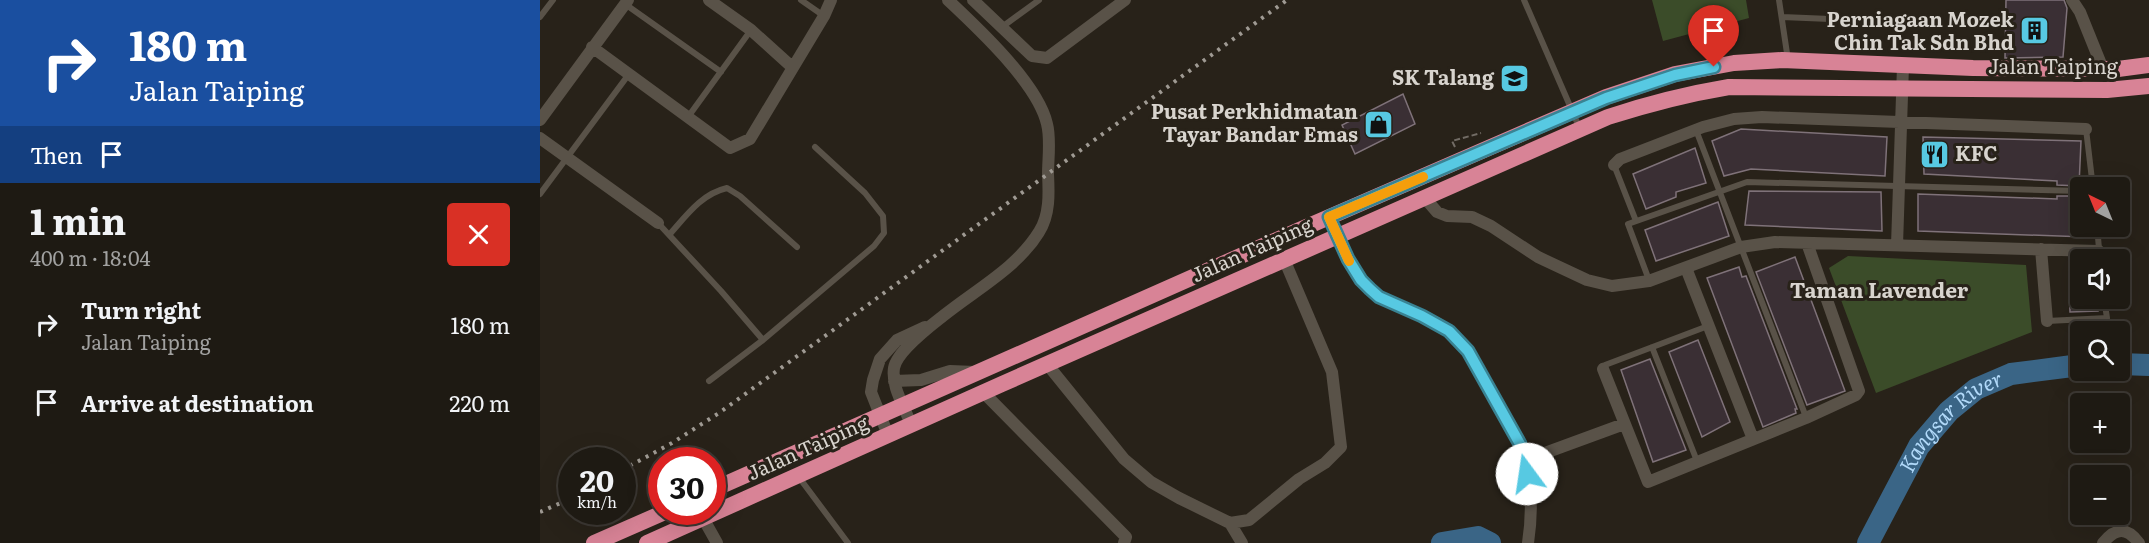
<!DOCTYPE html>
<html lang="en">
<head>
<meta charset="utf-8">
<style>
	body { margin:0; font-family:Literata,serif; background:#26231c; color:#f1f3f6; height:100vh; display:flex; flex-direction:column; font-size:22px; white-space:nowrap }
	* { box-sizing:border-box; margin:0 }
	p { font-size:20px; color:#a1a1a0 }
	.icon { flex:none; width:33px; height:33px; fill:none; stroke:currentColor; stroke-width:2; stroke-linecap:round; stroke-linejoin:round }
	.map { position:relative; flex:1; overflow:hidden }
	.sheet { display:flex; flex-direction:column; background:#1e1a13; width:540px }
	.sheet>* { flex:none }
	.top-card { background:#1a4fa0; color:#fff; overflow:hidden }
	.needle { width:39px; rotate:317deg }
	.buttons { position:absolute; left:1530px; top:177px; display:grid; gap:12px }
	.buttons a { display:grid; place-items:center; width:60px; height:60px; border-radius:6px; background:#1e1a13; box-shadow:0 6px 24px #0002,0 0 0 2px #3c3833; font-size:30px }
	.speed { position:absolute; left:18px; top:447px; display:flex; gap:12px; font-size:30px; font-weight:700; text-align:center }
	.speed>* { display:grid; place-content:center; width:78px; height:78px; border-radius:50%; background:#1e1a13; box-shadow:0 6px 24px #0002,0 0 0 2px #3c3833; line-height:1 }
	.speed small { font-size:15px; font-weight:400 }
	.speed .limit { border:9px solid #d22; background:#fff; color:#111 }
	.pin { position:absolute; display:grid; place-items:center; width:51px; height:51px; color:#fff; margin:-62px -26px; border-radius:50% 50% 50% 0; rotate:-45deg; box-shadow:0 0 6px #0007 }
	.pin .icon { rotate:45deg }
	.me { position:absolute; width:66px; margin:-33px; rotate:346deg; stroke-linejoin:round; filter:drop-shadow(0 0 4px #0008) }
	.turn { display:flex; align-items:center; gap:21px; height:126px; padding:0 30px; font-size:27px }
	.turn .icon { width:78px; height:78px; stroke-width:2.5 }
	.turn b { display:block; font-size:42px; line-height:51px }
	.then { display:flex; align-items:center; height:57px; padding:0 30px; background:#0003; gap:12px; font-size:22px }
	.round { display:grid; place-items:center; flex:none; width:63px; height:63px; border-radius:6px; background:#26231c }
	.headline { display:flex; align-items:center; justify-content:space-between; height:102px; padding:0 30px }
	h1 { font-size:36px; font-weight:700; line-height:45px }
	ul { padding:0; list-style:none }
	li { display:flex; align-items:center; gap:18px; height:78px; padding:0 30px }
	li div { flex:1 }
	li b { display:block; font-size:22px }
	li em { font-style:normal }
	main { display:flex; flex:1; min-height:0 }
	.map>svg:first-child { display:block }
	.green { fill:#3b4c29 }
	.lines { fill:none; stroke-linecap:round; stroke-linejoin:round }
	.river { stroke:#3a6586; stroke-width:22 }
	.building { fill:#3a2f34; stroke:#7f7279; stroke-width:1.5 }
	.path { stroke:#726c65; stroke-width:2; stroke-dasharray:6 3; stroke-linecap:butt }
	.service { stroke:#595248; stroke-width:6 }
	.minor { stroke:#595248; stroke-width:12 }
	.trunk { stroke:#d88396; stroke-width:16 }
	.rail { stroke:#9f9a93; stroke-width:4; stroke-dasharray:3 6; stroke-linecap:butt }
	.route-casing { stroke:#398393; stroke-width:15 }
	.route { stroke:#57c9e2; stroke-width:10 }
	.slow { stroke:#f59e0b; stroke-width:10 }
	.labels { text-anchor:middle; stroke-width:6; stroke-linejoin:round; paint-order:stroke }
	.poi-label { font-size:20px; font-weight:bold; fill:#d8d4ce; stroke:#282219; text-anchor:end }
	.street-label { font-size:20px; fill:#d8d4ce; stroke:#282219 }
	.neighbourhood-label { font-size:21px; font-weight:bold; fill:#d8d4ce; stroke:#282219 }
	.water-label { font-size:21px; font-style:italic; fill:#b1d9f9; stroke:#282219 }
</style>
</head>
<body>
<main>
<section class="sheet">
<div class="top-card">
<div class="turn"><svg class="icon" aria-label="right" viewBox="0 0 24 24"><path d="M7 20v-9h11M14 6l5 5-5 5"/></svg><div><b>180 m</b>Jalan Taiping</div></div>
<div class="then">Then<svg class="icon" aria-label="arrive" viewBox="0 0 24 24"><path d="M6 21V4h12l-3 4 3 4H6"/></svg></div>
</div>
<div class="headline"><div><h1>1 min</h1><p>400 m · 18:04</p></div><a class="round" style="background:#d93025;color:#fff"><svg class="icon" aria-label="close" viewBox="0 0 24 24"><path d="M6 6l12 12M18 6L6 18"/></svg></a></div>
<ul>
<li><svg class="icon" aria-label="right" viewBox="0 0 24 24"><path d="M7 20v-9h11M14 6l5 5-5 5"/></svg><div><b>Turn right</b><p>Jalan Taiping</p></div><em>180 m</em></li>
<li><svg class="icon" aria-label="arrive" viewBox="0 0 24 24"><path d="M6 21V4h12l-3 4 3 4H6"/></svg><div><b>Arrive at destination</b></div><em>220 m</em></li>
</ul>
</section>
<div class="map">
<svg width="1609" height="543" viewBox="0 0 1609 543">
	<rect width="100%" height="100%" fill="#282219"/>
	<path class="green" d="M1112,0H1206L1209,18L1123,41Z
		M1308,256L1486,265L1492,332L1336,393L1289,268Z"/>
	<g class="lines">
		<g class="river">
			<path d="M1580,364L1609,365"/>
			<path d="M902,543L938,537L950,543"/>
			<path id="s1" d="M1328,543L1379,446L1409,411L1436,389L1471,374L1540,365"/>
		</g>
	</g>
	<path class="building" d="M1466,0H1524L1527,8L1523,57L1465,58Z
		M863,94L875,124L815,154L802,125Z
		M1201,129L1347,137L1345,176L1211,169L1184,176L1172,141Z
		M1383,137L1541,141L1539,186L1517,185V181L1384,174Z
		M1155,148L1166,183L1136,192V197L1106,209L1093,174Z
		M1209,191L1341,192L1342,231L1205,225Z
		M1378,194L1517,199V196H1539L1540,226H1546V237L1378,231Z
		M1178,202L1189,236L1116,261L1105,230Z
		M1255,257L1305,391L1267,405L1216,272Z
		M1199,267L1202,277L1206,276L1257,409H1255L1256,413L1223,427L1167,278Z
		M1540,275V298H1557L1558,311L1530,312L1529,276Z
		M1158,340L1190,422L1162,437L1129,352Z
		M1110,359L1146,450L1113,462L1081,370Z"/>
	<g class="lines">
		<path class="path" d="M915,147L912,141L941,133"/>
		<path class="service" d="M261,0L284,16
			M984,0L1040,129
			M1239,0L1248,60
			M85,4L181,72
			M0,17L13,0
			M1242,17L1338,21
			M462,27L499,0
			M148,117L211,30
			M1546,129L1553,188
			M1156,130L1266,417
			M1074,165L1096,221
			M0,194L89,74
			M118,223L181,291L223,340
			M1557,226L1560,260
			M129,235C146,216 161,194 187,188L200,196L257,247
			M1109,280L1088,224L1207,182L1540,191
			M1507,321L1567,318L1564,298
			M1112,347L1157,461
			M1063,369L1062,366L1065,365L1168,326
			M169,381L223,340L334,246L344,233L343,216L325,193L275,147
			M258,476L308,543"/>
		<path class="minor" d="M169,0L211,30L252,67
			M433,0L492,56L507,58L585,0
			M1532,0L1540,12L1563,69
			M52,47L190,148L210,139L284,16L291,0
			M0,120L88,0
			M0,138L118,223
			M1074,165L1080,159L1163,127L1194,119L1222,117L1546,129
			M885,198L897,212L907,216L932,217L951,226L998,257L1047,280L1072,286L1109,281L1201,247L1235,242L1559,251
			M789,217C801,244 813,281 840,297C862,311 890,315 910,332C928,346 937,368 948,388C958,406 971,425 979,444C992,475 993,510 988,543
			M1357,245L1363,66
			M1501,249L1507,321
			M1146,268L1213,439
			M507,364L584,459L611,482L639,498L690,523L709,520L759,479L785,463L801,447L792,372L744,259
			M1063,369L1108,482L1266,418L1316,395L1319,391L1267,243
			M354,381L381,380L410,371L435,372
			M443,392L586,537L584,543
			M371,425C365,407 351,387 354,368C357,351 389,327 403,316C435,290 477,268 499,232C510,215 509,193 508,174C508,159 511,139 507,124C498,84 438,28 408,0
			M348,435L331,392L333,380L340,359L357,340L385,327
			M983,461L1084,424
			M163,518L177,543
			M690,523L702,543
			M1563,543C1576,527 1587,527 1599,543"/>
		<path class="trunk" d="M172,490L757,231L1066,97L1135,74L1194,63L1242,60L1433,68L1578,69L1609,65
			M54,543L125,512
			M107,543L462,384L1068,117C1108,104 1147,94 1189,87L1567,90L1609,86"/>
		<path class="rail" d="M82,470L132,443L179,413L747,0
			M0,512L32,498"/>
	</g>
	<g class="lines">
		<defs>
			<path id="route" d="M987,474L980,444L928,351L909,331L882,316L839,297L830,289L821,280L808,259L789,217L1066,98L1135,75L1174,67"/>
		</defs>
		<use href="#route" class="route-casing"/>
		<use href="#route" class="route"/>
		<path class="slow" d="M809,261L789,217L883,177"/>
	</g>
	<defs>
		<symbol id="building-square" viewBox="-11 -11 22 22"><rect x="-9" y="-9" width="18" height="18" rx="4" fill="#57c9e2" stroke="#282219"/><path d="M-4-6H4V6H1V3H-1V6H-4ZM-2.5-4.3h1.7v1.8h-1.7ZM.8-4.3h1.7v1.8H.8ZM-2.5-1h1.7V.8h-1.7ZM.8-1h1.7V.8H.8Z" fill="#111"/></symbol>
		<symbol id="school-square" viewBox="-11 -11 22 22"><rect x="-9" y="-9" width="18" height="18" rx="4" fill="#57c9e2" stroke="#282219"/><path d="M0-5L7-2L0 1L-7-2ZM-4 1L0 2.5L4 1V4Q0 6-4 4Z" fill="#111"/></symbol>
		<symbol id="shop-square" viewBox="-11 -11 22 22"><rect x="-9" y="-9" width="18" height="18" rx="4" fill="#57c9e2" stroke="#282219"/><path d="M-5-2.5h2.3a2.7 3.5 0 0 1 5.4 0H5L5.5 6h-11ZM-1.5-2.5h3a1.5 2.3 0 0 0-3 0Z" fill="#111"/></symbol>
		<symbol id="restaurant-square" viewBox="-11 -11 22 22"><rect x="-9" y="-9" width="18" height="18" rx="4" fill="#57c9e2" stroke="#282219"/><path d="M-5-6h1v4h1v-4h1v4h1v-4h1v5L-1.5 .5V6h-2V.5L-5-1ZM5-6V6H3V1.5H1.5Q1.5-4 5-6Z" fill="#111"/></symbol>
	</defs>
	<g fill-rule="evenodd">
		<use href="#building-square" x="1478" y="14" width="33" height="33"/>
		<use href="#school-square" x="958" y="62" width="33" height="33"/>
		<use href="#shop-square" x="822" y="108" width="33" height="33"/>
		<use href="#restaurant-square" x="1378" y="138" width="33" height="33"/>
	</g>
	<g class="labels">
		<g class="poi-label">
			<text x="1474" y="27">Perniagaan Mozek<tspan x="1474" dy="23">Chin Tak Sdn Bhd</tspan></text>
			<text x="954" y="85">SK Talang</text>
			<text x="818" y="119">Pusat Perkhidmatan<tspan x="818" dy="23">Tayar Bandar Emas</tspan></text>
			<text x="1415" y="161" text-anchor="start">KFC</text>
		</g>
		<g class="street-label">
			<text x="1513" y="74">Jalan Taiping</text>
			<text transform="translate(712 250) rotate(-24)" y="7">Jalan Taiping</text>
			<text transform="translate(268 448) rotate(-24)" y="7">Jalan Taiping</text>
		</g>
		<g class="neighbourhood-label">
			<text x="1339" y="298">Taman Lavender</text>
		</g>
		<g class="water-label">
			<text dy="7" stroke="none"><textPath href="#s1" startOffset="150">Kangsar River</textPath></text>
		</g>
	</g>
</svg>
<div class="buttons">
<a><svg class="needle" viewBox="-14 -14 28 28"><path d="M0-13l5 13h-10z" fill="#e53935"/><path d="M0 13l5-13h-10z" fill="#a1a1a0"/></svg></a>
<a><svg class="icon" aria-label="sound" viewBox="0 0 24 24"><path d="M4 9h4l5-4v14l-5-4H4zM17 9q2 3 0 6"/></svg></a>
<a><svg class="icon" aria-label="search" viewBox="0 0 24 24"><circle cx="10" cy="10" r="6"/><path d="M15 15l6 6"/></svg></a>
<a>+</a>
<a>−</a>
</div>
<div class="speed"><div>20<small>km/h</small></div><div class="limit">30</div></div>
<div class="pin" style="left:1174px;top:67px;background:#d93025"><svg class="icon" aria-label="arrive" viewBox="0 0 24 24"><path d="M6 21V4h12l-3 4 3 4H6"/></svg></div>
<svg class="me" style="left:987px;top:474px" viewBox="-20 -20 40 40"><circle r="19" fill="#fff"/><path d="M0-13L10 11 0 6-10 11z" fill="#57c9e2"/></svg>
</div>
</main>
</body>
</html>
